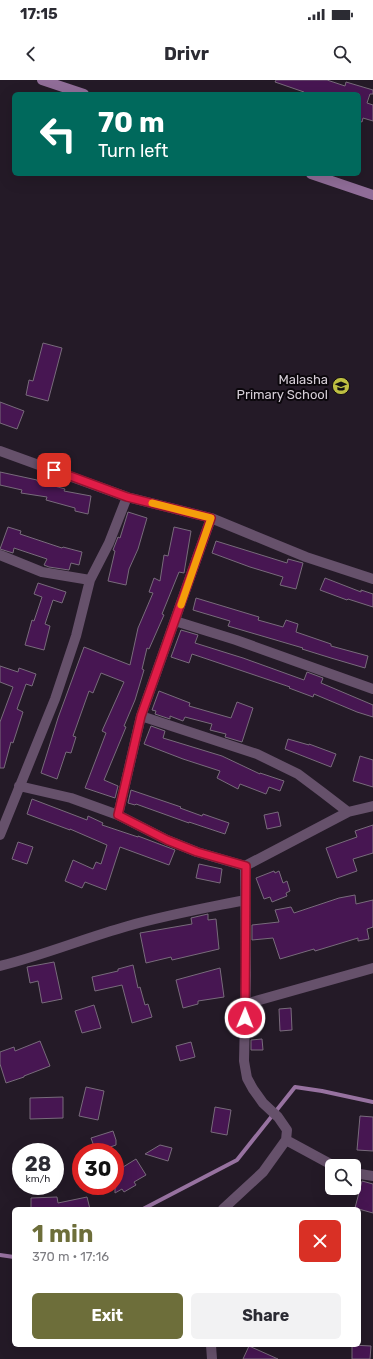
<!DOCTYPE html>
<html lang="en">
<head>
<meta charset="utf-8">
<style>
	body { margin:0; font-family:Rubik,sans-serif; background:#f2f2f3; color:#2b2b33; height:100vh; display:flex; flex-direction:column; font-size:15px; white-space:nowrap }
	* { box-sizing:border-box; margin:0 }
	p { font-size:13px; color:#7c7c81 }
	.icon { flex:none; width:22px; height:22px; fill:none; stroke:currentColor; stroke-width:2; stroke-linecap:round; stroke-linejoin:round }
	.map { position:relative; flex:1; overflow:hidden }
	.details { position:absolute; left:12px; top:1127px; width:349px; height:140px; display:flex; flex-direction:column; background:#fff; border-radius:6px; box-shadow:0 4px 16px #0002 }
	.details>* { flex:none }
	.banner { position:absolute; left:12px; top:12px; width:349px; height:84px; border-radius:6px; box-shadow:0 4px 16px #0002; background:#00695c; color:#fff; overflow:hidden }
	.tools { position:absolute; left:325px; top:1079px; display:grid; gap:8px }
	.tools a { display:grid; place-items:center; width:36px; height:36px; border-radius:6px; background:#fff; box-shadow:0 4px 16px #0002; font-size:20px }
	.speed { position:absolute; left:12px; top:1063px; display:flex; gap:8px; font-size:20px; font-weight:700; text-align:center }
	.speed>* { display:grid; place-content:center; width:52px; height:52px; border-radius:50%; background:#fff; box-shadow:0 4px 16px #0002; line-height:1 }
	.speed small { font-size:10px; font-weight:400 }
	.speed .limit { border:6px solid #d22; background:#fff; color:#111 }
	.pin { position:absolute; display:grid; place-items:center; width:34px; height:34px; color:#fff; margin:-17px; border-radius:8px; box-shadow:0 2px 6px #0006 }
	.me { position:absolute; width:44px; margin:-22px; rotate:1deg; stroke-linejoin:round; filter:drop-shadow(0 0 3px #0008) }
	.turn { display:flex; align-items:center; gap:14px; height:84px; padding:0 20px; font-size:18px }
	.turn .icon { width:52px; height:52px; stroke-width:2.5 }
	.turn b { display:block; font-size:28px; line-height:34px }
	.round { display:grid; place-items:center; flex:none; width:42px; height:42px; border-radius:6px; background:#f2f2f3 }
	.overview { display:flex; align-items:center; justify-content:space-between; height:68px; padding:0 20px }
	h1 { font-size:24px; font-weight:700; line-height:30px; color:#6d6e3a }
	.button { display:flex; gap:8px; margin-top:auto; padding:8px 20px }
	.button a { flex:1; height:46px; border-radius:6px; background:#6d6e3a; color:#fff; font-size:16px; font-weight:700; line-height:46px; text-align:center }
	.button a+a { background:#f2f2f3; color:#2b2b33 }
	.status { display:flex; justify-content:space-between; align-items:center; height:28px; padding:0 20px; background:#fff; direction:ltr }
	.status svg { height:11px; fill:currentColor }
	header { display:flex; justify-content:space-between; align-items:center; height:52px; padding:0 20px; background:#fff; font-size:18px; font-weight:700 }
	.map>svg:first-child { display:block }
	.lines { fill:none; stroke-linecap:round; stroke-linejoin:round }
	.stream { stroke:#9772a0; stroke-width:4 }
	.building { fill:#471652; stroke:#786b7b }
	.street { stroke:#66516b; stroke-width:10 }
	.secondary { stroke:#906d98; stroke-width:10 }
	.route-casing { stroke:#92132f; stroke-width:10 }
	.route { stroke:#e11d48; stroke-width:7 }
	.slow { stroke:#f59e0b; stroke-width:7 }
	.labels { text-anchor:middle; stroke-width:4; stroke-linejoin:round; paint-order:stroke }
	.poi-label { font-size:13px; fill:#d6ced7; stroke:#0b070c; text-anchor:end }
</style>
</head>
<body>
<div class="status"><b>17:15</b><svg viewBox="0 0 49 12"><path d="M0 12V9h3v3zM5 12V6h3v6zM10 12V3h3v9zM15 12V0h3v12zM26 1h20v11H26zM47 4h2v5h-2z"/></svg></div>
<header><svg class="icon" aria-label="back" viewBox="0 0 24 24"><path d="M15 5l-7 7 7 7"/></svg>Drivr<svg class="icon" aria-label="search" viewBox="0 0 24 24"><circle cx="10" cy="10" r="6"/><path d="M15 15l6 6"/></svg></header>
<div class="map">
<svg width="373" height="1279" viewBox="0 0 373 1279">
	<rect width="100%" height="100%" fill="#241a27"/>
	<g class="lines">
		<path class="stream" d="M143,1129L237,1080L295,1007L322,1011L373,1022
			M0,1175L14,1177"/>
	</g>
	<path class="building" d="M276,0H327L345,6L346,2L373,10V14H370L367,23L373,25V41L363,38L362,42L359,41V14H303L304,12L275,2Z
		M43,263L62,268L48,321L26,315L29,300L33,301Z
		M0,322L24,331L17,349L0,343Z
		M0,392L37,400V401L65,409L64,411L91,416L88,434L75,431V428L46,420L47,417L21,413L22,410L0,405Z
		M128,432L147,438L138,469L129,489L126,505L108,501L115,471L113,470L118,457L120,458Z
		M8,447L21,451L20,454L62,468L63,467L82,472L79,485L71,483L69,490L49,487L44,485L47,479L14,468L13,473L0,469Z
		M174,447L191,451L184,493L179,492L162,534L164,535L149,569L147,568L142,589L144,590L135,620L124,646L126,647L104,700L118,706L115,718L85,708L106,653L102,651L124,602L101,593L93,613L89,611L73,656L76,657L71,673L66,672L57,699L41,693L58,638L84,567L130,585L138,548L153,513L149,512L154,498L160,501L164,475L168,476Z
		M216,461L287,483L288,479L303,483L296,509L280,505L283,497L250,487L212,473Z
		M325,498L361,512V510L373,514V527L348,519L347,520L320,510Z
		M38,503L66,512L62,523L53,520L45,544L50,546L44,570L25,565L32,540L34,541L42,517L34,514Z
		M196,518L259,537L258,540L283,547L286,540L298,544L296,552L331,564V566L368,576L365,588L331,578L302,569L303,568L228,546L230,541L193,530Z
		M181,550L198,555L195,563L243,578L304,600L307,592L323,598L321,603L373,625V637L357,632L314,614L313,617L289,608L290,607L204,578L192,574L189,583L171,577Z
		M0,586L18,592L19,588L36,594L32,606L26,604L17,629L23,632L13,663L11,662L4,688H0V642L13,607L0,602Z
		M159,611L190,623L189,626L231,638L237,622L253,628L242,662L225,657L226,654L210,650L212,644L185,637L183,641L170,636V639L155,634L156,631L152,630Z
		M151,646L165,651L163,658L222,676L260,694V693L284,701L280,711L269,707L266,714L240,704L238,709L217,698L220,691L183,679L144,664Z
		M288,659L309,665V664L336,674L331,687L285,669Z
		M360,676L373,680V707L353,701Z
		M131,710L181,727L180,728L202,736L203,734L229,743L225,754L189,742V743L136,724L135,725L128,723Z
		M32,719L87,740L88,736L103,743L102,745L138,757V756L175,770L169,785L120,767L106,810L85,802L82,808L65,801L73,780L93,789L96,782L101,784L107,765L70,749V750L27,734Z
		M278,732L281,746L267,749L264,735Z
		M373,745V773L353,779L357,791L337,798L326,768L357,757L355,751Z
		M18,762L33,767L27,784L12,779Z
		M199,784L222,789L220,803L196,798Z
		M274,791L275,793L279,791L283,803L287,801L290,811L286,813L287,816L272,822L270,817L264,819L256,798Z
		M355,815L356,824L373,820V847L367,849L369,859L358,861V858L315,871L314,869L280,879L273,858L252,860V845L279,842L275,830L291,827L294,833L339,818Z
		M208,834V840L216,839L219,869L172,880L171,877L146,883L140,853L192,844L191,838Z
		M54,882L62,919L42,923L38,901L30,903L27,887Z
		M133,885L138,908L140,907L145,925L148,924L152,937L132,943L122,905L95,911L92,897L118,891V889Z
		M220,888L224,917L198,921V924L183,928L176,900Z
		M94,925L101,948L82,953L75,931Z
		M291,928L292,950L280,951L279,929Z
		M262,959L263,970H251V960Z
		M40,961L50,986L24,996V997L6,1003L0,984V972L14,967L15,971Z
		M191,962L195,977L180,981L176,966Z
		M86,1007L104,1011L98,1040L79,1036Z
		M63,1017V1038L30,1039V1018Z
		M215,1027L231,1030L227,1055L211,1052Z
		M360,1036L373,1037V1071L357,1070Z
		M113,1051L116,1060V1065L96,1072L91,1058Z
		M160,1065L172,1068L168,1081L145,1074Z
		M136,1079L146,1095L134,1102L136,1105L124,1112L122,1109L115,1113V1092Z
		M362,1101L373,1104V1133L355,1128Z
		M57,1117L58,1123L87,1117L90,1129H31V1118Z
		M352,1265L371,1266L370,1279H352Z
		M249,1266L278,1279H243Z"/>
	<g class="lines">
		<path class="street" d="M0,371L127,417L211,438L306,477L373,499
			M0,475L42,492L90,500
			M175,541L236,560L373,609
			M141,636L257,674L298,694L322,712L348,732
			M19,706L71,718L118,735L167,760L197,772L245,786L348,732L373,726
			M118,735L141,636L211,438
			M0,755L55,619L76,556L90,500L109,463L127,417
			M0,886C44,875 85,858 128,846C167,835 206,828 245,820
			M245,924L373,888
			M286,1060L334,1086
			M354,1093L373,1096
			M223,1129L263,1092L286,1060L287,1050L278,1037L263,1023L253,1009L247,998L244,981L246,895L245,786
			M211,1265L212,1279"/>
		<path class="secondary" d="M42,0L84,14
			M311,94L373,115"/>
	</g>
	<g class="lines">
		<defs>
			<path id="route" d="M54,390L127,417L211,438L141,636L118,735L167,760L197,772L246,786L245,938"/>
		</defs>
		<use href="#route" class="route-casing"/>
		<use href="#route" class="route"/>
		<path class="slow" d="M152,423L211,438L181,525"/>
	</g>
	<defs>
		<symbol id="school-disc" viewBox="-11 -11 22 22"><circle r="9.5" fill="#bebf42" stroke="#0b070c"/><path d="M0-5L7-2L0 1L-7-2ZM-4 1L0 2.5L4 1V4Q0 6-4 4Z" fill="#111"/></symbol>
	</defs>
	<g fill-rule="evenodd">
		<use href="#school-disc" x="331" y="296" width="20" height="20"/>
	</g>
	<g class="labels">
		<g class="poi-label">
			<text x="328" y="304">Malasha<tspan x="328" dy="15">Primary School</tspan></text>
		</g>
	</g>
</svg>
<div class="tools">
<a><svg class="icon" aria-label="search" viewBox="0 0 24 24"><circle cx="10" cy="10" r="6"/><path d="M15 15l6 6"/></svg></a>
</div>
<div class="speed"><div>28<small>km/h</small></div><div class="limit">30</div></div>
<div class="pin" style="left:54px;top:390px;background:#d93025"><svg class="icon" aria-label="arrive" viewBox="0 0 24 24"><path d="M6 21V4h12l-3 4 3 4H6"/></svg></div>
<svg class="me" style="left:245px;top:938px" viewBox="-20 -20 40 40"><circle r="17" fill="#e11d48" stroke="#fff" stroke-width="3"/><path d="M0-11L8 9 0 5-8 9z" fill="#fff"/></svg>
<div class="banner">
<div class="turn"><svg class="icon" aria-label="left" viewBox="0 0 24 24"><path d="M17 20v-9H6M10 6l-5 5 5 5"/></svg><div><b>70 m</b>Turn left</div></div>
</div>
<section class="details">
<div class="overview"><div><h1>1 min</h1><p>370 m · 17:16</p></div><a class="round" style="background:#d93025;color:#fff"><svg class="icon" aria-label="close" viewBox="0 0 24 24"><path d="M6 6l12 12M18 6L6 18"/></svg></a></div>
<div class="button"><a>Exit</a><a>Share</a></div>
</section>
</div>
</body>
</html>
